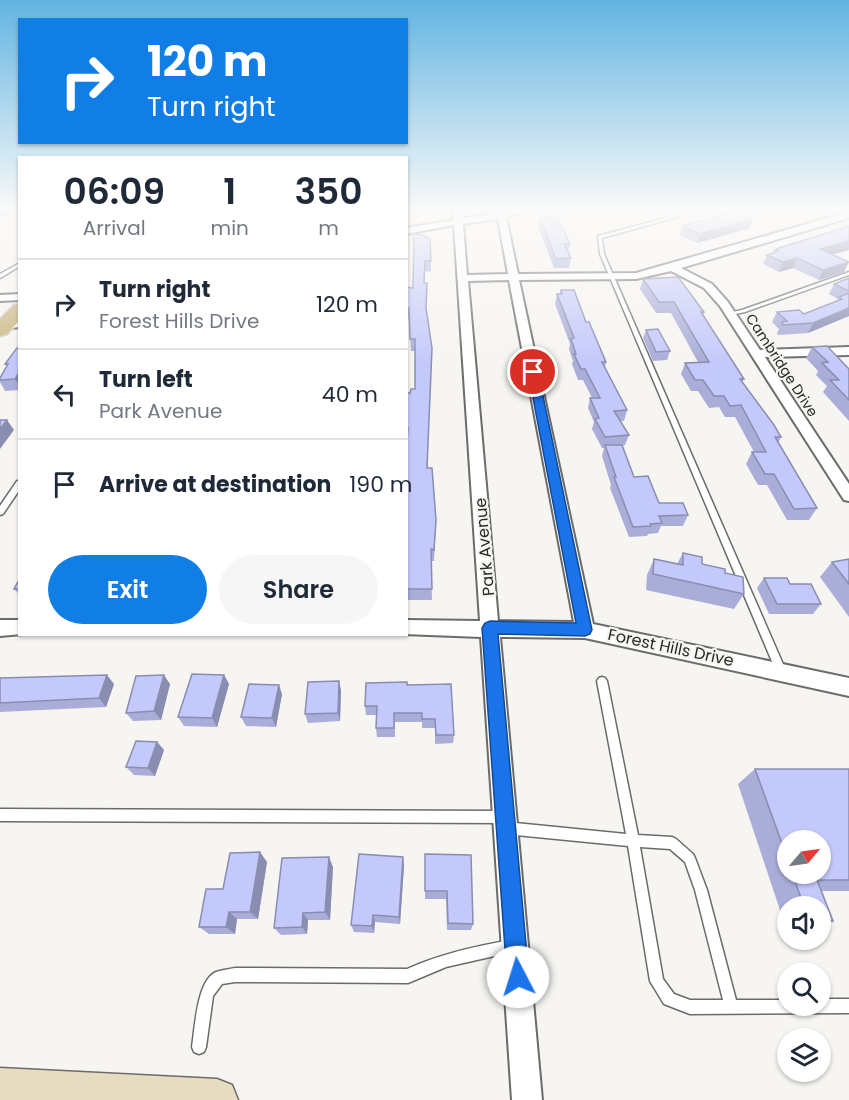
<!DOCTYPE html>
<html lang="en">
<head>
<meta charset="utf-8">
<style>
	body { margin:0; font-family:Poppins,sans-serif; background:#f6f6f7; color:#1f2937; height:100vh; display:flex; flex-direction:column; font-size:22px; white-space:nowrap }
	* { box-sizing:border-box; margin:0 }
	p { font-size:20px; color:#747a83 }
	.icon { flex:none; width:33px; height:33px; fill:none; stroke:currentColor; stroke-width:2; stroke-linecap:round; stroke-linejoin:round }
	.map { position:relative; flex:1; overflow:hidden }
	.drawer { position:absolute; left:18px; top:156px; width:390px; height:480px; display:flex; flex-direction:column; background:#fff; border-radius:0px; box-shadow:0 2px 4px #0004 }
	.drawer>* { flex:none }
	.top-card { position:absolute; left:18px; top:18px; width:390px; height:126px; border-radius:0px; box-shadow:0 2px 4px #0004; background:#117ee6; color:#fff; overflow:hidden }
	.needle { width:39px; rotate:61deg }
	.buttons { position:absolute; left:777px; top:830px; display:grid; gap:12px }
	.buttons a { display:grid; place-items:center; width:54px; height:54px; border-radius:50%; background:#fff; box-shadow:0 2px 4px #0004; font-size:30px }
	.pin { position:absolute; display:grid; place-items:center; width:51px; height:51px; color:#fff; margin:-26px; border:3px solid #fff; border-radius:50%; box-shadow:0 2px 6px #0007 }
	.me { position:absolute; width:66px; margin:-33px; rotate:355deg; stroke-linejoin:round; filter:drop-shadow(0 0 4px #0008) }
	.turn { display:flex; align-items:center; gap:21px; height:126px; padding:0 30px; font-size:27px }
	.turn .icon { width:78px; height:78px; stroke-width:2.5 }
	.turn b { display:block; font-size:42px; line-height:51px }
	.eta { display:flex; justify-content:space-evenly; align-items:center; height:102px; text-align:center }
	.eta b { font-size:36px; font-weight:600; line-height:42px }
	.primary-button { display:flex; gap:12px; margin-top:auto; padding:12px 30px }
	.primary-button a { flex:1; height:69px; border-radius:36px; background:#117ee6; color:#fff; font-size:24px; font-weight:600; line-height:69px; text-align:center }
	.primary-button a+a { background:#f6f6f7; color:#1f2937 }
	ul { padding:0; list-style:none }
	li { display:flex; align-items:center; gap:18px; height:90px; padding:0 30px; border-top:2px solid #e0e1e3 }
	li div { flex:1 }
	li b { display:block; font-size:22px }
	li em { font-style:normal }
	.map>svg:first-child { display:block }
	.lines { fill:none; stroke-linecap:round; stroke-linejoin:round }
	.service-casing { stroke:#6c6b69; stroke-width:3 }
	.minor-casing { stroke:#6c6b69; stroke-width:4 }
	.secondary-casing { stroke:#6c6b69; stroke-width:3 }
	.primary-casing { stroke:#d0d0d0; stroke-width:3 }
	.service { fill:#fff; fill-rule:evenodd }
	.minor { fill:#fff; fill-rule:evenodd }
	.secondary { fill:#e5dcc2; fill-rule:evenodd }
	.primary { fill:#cbb885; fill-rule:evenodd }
	.wall { fill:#a9add8; fill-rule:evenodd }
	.shaded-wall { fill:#898db0 }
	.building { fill:#c4c9fb; stroke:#898db0; stroke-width:1.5 }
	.route { fill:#1a73e8; stroke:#114b97; stroke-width:1.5 }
	.labels { text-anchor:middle; stroke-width:4.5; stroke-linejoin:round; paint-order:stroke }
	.far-street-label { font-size:14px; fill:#292928; stroke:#f6f5f2 }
	.street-label { font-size:16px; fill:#292928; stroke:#f6f5f2 }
</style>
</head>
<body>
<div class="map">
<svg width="849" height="1100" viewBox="0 0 849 1100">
	<rect width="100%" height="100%" fill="#f6f5f2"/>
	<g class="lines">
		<defs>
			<path id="service" d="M699,209H706L602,238L604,254L786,671L784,674L781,675L778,674L776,671L600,254L598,236Z
				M20,263V266L0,278V274Z
				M849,272V275L745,312L731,315L728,313L742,310Z
				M17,481H20V489L3,514L0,515V506Z
				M602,677L605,678L607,681L638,835L672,837L676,839L693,854L695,858L707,890L736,1000H788V1005H820V999H849V1013L690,1014L664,1004L650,981L628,846L506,834L502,832L500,828L502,824L506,822L626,834L597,681L599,678ZM640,847L670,849L685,862L695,890L723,1000H690L674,994L663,979Z
				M0,809L504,811L508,813L510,817L508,821L504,823L0,821Z
				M512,940L517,941L518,946L517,951L446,967L408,983L235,982L222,984L213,996L206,1047L204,1052L199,1054L194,1052L192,1047C195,1028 197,980 216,972C222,970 229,969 235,968L407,969C441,954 476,946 512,940Z"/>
			<path id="minor" d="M406,209H428L406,214Z
				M453,209H461L462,218L497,214L496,209H504L505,212L541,209L506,217L518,274L636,273L849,212V218L681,268L712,284L728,302L760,350L849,347V355L765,357L849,484V501L844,500L720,306L704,288L671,271L636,279L519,280L593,624L849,678V696L585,638L500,637L542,1100H512L481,637L403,634H406V620L480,621L454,225L406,234V228L453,220ZM498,219L508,274L467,275L463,224ZM509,280L574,622L498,621L468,281Z
				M20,294V300L0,301V295Z
				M20,321V327L0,329V323Z
				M0,620H20V634H23L0,636Z"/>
			<path id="secondary" d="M0,1068L217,1079L232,1085L238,1100H0Z"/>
			<path id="primary" d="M20,304V320L7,334L0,336V319L14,305Z"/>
		</defs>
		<use href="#service" class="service-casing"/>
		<use href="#minor" class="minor-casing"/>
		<use href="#secondary" class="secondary-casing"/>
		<use href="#primary" class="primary-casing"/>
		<use href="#service" class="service"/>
		<use href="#minor" class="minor"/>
		<use href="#secondary" class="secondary"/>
		<use href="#primary" class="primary"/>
	</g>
	<path class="wall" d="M707,209H733V210L714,215L706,211Z
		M540,218L570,244L568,253L571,258L569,268H554L538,227Z
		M753,219L750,228L697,243L680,235L683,226Z
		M849,226V250L832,254L844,272L819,280L793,268L779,272L763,264L767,255L774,252L775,250Z
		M414,234L431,261V272L425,271L424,283L426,310L428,468L436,520L434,561H431L432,600H406V393H410L415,389V351H411L409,319H406V287L413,288Z
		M849,278V316L808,333L778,335L777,333L779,329L772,322L777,312L804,314L837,301L838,299L829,294L834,284Z
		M643,279L704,312L703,315L744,379L742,383L781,437L778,443L817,508L809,520H787L767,485H758L746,464L752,452H754L735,417H725L719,407L709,408L698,391H691L681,374L685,363L698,362L671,313H656L640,289Z
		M561,290L586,322L606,362L605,367L627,410L624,421H620L629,435L625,445L622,446L634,477L659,503L688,515L683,526H661L658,533L648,534L647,536L629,537L610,488L611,485L602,456L604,448H602L592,429L594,422L588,408L590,398H592L583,380H578L572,364L573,361L569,349L570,344L555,304L557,294H560Z
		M646,330L670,351L667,360L653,361L643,338Z
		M812,347L849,369V421L823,392L827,386L816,375L818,371L806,358Z
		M20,348V390L5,391L0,382V378L7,366L5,364Z
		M683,553L702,564L725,573L744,594L734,609L646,590L647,575L654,559L677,564Z
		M849,559V617L820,577L832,562Z
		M20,578V595L14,589Z
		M764,578L790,584L821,604L813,614H769L757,588Z
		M224,675L229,684L217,727L184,726L178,717Z
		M0,678L114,684L106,707L0,712Z
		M170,684L161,720L133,721L126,713Z
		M407,685L454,735L453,743L435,744V728H422V722H395V737H377L376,728V715H366L365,706Z
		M341,690L340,721L308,723L305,714Z
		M282,694L276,727L246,726L241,717Z
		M157,742L164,750L155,776L134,775L126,767Z
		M755,769H849V891H822L833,921L820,926V906H788L787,931L738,784ZM788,840L820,873H788Z
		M425,854L473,924L471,930H447L446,899H425Z
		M403,857L404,866L400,924L375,922L374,933L354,932L351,925Z
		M267,862L258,919H237L235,934H209L199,927L223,889Z
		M333,867L330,920H308L307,934L281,935L274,928Z"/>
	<path class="shaded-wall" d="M0,209H20V214L0,217Z
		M716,209H733V210L714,215Z
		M753,219L750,228L697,243L700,234Z
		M849,241V250L815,259L820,249Z
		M797,258L793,268L779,272L783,262Z
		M849,262L844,272L819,280L823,270Z
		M849,308V316L808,333L813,323Z
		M20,371V386L15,379Z
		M7,420L14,430L0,449V429Z
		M107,675L114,684L106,707L99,698Z
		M164,675L170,684L161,720L154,711Z
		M224,675L229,684L217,727L212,718Z
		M339,681L341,690L340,721L338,713Z
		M279,685L282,694L276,727L272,718Z
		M157,742L164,750L155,776L148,768Z
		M260,852L267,862L258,919L250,912Z
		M329,857L333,867L330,920L325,912Z
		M403,857L404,866L400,924L399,917Z
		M229,912L237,919L235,934L226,927Z
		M303,913L308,920L307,934L302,927Z
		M373,915L375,922L374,933L372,926Z"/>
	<path class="building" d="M737,211L753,219L700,234L683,226Z
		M556,215L570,244H564L571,258L556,259L540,218Z
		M849,226V241L820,249L849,262L823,270L797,258L783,262L767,255L778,251L775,250L779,248Z
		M414,234L423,235L430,239L431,261H425L424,283H427L426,308L432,348L427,468H432L436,520L434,550L431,549L432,589H406V449L408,428H406V393H410L411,389H415V339H410L409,308H406V287L413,288Z
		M678,277L704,312H701L744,379H740L774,425L781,437H775L817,508L794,509L774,474H765L752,452H766L741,405L730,406L724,396H714L703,380H695L685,363L709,362L674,302H659L643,279Z
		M849,278V291L834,284Z
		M561,290H574L586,322H589L606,362H602L627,410L614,411L629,435L605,437L595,419L599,418L590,398H600L585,369H581L574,354H576L571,339L574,338L557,294H562Z
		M849,293V308L813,323L783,325L782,322L787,321L777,312L799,310L804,314L842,299L839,297Z
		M658,329L670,351L656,352L646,330Z
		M827,346L849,369V400L830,380H839L822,363L828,362L812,347Z
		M17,348H20V371L15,379L0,380V378L8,364H5Z
		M0,420H7L0,429Z
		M605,445H622L634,477L648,476L659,503H683L688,515L659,516L662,523L650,524L651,526L633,527L614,477H616Z
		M683,553L702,557V564L725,569V573L743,577L744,594L653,574L654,559L683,565Z
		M849,559V584L832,562Z
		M20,578V589H14Z
		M764,578H787L790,584H811L821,604H777Z
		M192,674L224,675L212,718L178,717Z
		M107,675L99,698L0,703V678Z
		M164,675L154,711L126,713L136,676Z
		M339,681L338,713L305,714L308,682Z
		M407,682V685L451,684L454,735H436L435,719H422V713H394V728H376L377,706H365L366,683Z
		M249,684L279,685L272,718L241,717Z
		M136,741L157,742L148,768L126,767Z
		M755,769H849V880H817L833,921H820V906H804L792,873H820V840H788V860Z
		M260,852L250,912H229L226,927H199L206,889H223L230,853Z
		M359,854L403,857L399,917L373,915L372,926L351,925Z
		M425,854L471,855L473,924L448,923L447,891H425Z
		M329,857L325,912L303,913L302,927L274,928L282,858Z"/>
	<linearGradient id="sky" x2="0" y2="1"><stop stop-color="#61b4e2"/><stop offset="0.58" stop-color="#fbfaf9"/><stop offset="1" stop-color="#fbfaf9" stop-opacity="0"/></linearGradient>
	<rect width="849" height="363" fill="url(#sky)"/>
	<path class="route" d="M529,370L538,372L592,630L590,634L585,636L498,634L529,977L526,985L518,988L510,985L507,977L482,628L485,623L490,621L576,623L528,372Z"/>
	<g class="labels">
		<g class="far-street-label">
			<text transform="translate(782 365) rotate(57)" y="5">Cambridge Drive</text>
		</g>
		<g class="street-label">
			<text transform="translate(484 547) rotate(-95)" y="6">Park Avenue</text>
			<text transform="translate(671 647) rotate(12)" y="6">Forest Hills Drive</text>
		</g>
	</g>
</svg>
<div class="buttons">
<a><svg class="needle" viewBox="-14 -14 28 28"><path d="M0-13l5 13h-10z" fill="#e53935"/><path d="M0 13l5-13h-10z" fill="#747a83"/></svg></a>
<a><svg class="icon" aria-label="sound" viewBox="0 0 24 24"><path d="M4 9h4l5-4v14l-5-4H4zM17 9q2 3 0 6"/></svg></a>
<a><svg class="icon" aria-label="search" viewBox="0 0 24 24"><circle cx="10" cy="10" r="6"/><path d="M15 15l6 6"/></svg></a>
<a><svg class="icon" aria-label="layers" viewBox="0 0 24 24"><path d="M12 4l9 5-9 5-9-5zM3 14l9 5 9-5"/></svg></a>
</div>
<div class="pin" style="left:533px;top:372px;background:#d93025"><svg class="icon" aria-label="arrive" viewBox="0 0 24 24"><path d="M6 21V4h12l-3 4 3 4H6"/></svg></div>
<svg class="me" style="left:518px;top:977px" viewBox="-20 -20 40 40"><circle r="19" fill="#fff"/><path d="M0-13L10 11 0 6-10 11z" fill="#1a73e8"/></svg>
<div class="top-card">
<div class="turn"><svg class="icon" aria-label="right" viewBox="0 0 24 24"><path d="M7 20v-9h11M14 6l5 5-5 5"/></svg><div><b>120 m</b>Turn right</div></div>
</div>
<section class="drawer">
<div class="eta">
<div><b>06:09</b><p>Arrival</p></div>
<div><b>1</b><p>min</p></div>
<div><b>350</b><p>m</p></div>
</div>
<ul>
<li><svg class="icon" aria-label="right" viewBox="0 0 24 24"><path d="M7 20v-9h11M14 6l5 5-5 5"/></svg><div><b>Turn right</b><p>Forest Hills Drive</p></div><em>120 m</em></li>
<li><svg class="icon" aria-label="left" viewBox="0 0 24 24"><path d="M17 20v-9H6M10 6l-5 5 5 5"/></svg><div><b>Turn left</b><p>Park Avenue</p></div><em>40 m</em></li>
<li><svg class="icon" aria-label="arrive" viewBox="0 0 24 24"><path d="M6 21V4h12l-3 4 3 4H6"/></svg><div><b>Arrive at destination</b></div><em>190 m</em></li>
</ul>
<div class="primary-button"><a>Exit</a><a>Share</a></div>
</section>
</div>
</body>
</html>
